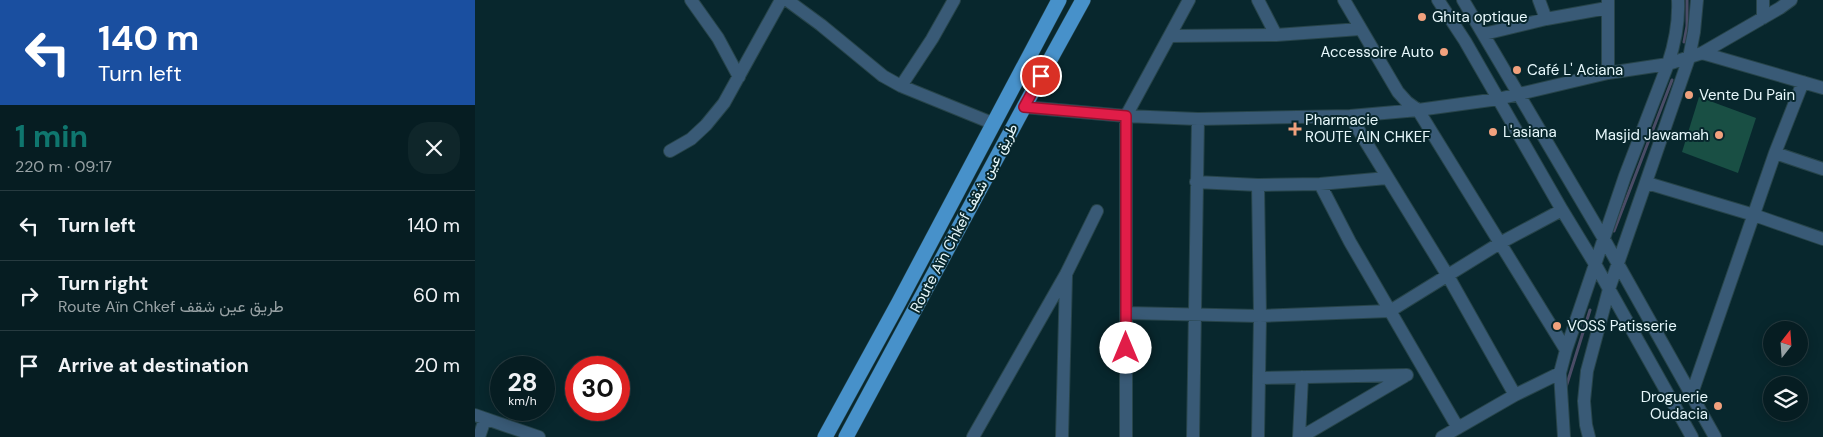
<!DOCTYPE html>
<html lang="en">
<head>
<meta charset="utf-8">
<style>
	body { margin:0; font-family:"DM Sans",Vazirmatn,sans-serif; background:#0f262a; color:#f1f3f6; height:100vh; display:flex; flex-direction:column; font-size:19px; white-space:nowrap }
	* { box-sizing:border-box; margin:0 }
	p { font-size:16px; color:#98a2a5 }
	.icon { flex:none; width:28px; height:28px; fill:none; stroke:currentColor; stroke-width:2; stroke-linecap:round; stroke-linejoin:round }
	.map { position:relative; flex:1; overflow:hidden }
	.side { display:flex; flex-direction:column; background:#061d22; width:475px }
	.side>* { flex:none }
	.banner { background:#1a4fa0; color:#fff; overflow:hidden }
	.needle { width:32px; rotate:17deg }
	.fabs { position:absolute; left:1288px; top:321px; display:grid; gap:10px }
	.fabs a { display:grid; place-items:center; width:45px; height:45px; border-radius:50%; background:#061d22; box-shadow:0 2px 12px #0003,0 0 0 1px #273b40; font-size:25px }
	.speed { position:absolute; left:15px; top:356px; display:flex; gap:10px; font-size:25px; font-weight:700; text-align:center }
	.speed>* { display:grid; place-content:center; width:65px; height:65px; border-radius:50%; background:#061d22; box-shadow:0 2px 12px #0003,0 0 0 1px #273b40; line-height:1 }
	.speed small { font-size:12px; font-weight:400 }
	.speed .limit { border:8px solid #d22; background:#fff; color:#111 }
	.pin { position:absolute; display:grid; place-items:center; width:42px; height:42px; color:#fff; margin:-21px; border:2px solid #fff; border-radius:50%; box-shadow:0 1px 5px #0007 }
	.me { position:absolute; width:55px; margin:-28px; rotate:0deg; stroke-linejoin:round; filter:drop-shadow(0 0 4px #0008) }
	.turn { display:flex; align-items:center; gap:18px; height:105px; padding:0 15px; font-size:22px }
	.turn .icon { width:65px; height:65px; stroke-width:2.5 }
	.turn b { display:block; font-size:35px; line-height:42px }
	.round { display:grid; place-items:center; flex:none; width:52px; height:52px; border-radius:20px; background:#0f262a }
	.head { display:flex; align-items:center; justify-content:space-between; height:85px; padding:0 15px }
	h1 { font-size:30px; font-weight:700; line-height:38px; color:#0f766e }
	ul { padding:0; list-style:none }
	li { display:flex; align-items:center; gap:15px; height:70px; padding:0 15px; border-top:1px solid #273b40 }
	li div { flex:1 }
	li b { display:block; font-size:19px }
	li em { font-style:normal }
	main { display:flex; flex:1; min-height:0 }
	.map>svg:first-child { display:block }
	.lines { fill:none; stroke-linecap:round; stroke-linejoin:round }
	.stream { stroke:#4a4c66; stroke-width:3 }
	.building { fill:#194f44 }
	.minor-casing { stroke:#27444a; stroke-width:14 }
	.major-casing { stroke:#27444a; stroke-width:16 }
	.minor { stroke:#395a76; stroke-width:12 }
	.major { stroke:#4791ca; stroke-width:15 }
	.route-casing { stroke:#92132f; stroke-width:12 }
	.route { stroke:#e11d48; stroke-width:9 }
	.poi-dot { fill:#f1a17d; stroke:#08272d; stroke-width:2 }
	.labels { text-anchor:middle; stroke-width:4; stroke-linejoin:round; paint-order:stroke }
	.poi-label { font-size:15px; fill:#e7f8fc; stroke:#08272d; text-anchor:start }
	.street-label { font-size:15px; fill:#e7f8fc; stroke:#08272d }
</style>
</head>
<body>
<main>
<section class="side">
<div class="banner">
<div class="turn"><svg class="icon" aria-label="left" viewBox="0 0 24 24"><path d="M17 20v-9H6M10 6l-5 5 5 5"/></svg><div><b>140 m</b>Turn left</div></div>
</div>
<div class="head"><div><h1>1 min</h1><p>220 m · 09:17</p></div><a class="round"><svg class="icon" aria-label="close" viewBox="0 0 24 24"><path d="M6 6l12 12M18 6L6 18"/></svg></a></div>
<ul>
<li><svg class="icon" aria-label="left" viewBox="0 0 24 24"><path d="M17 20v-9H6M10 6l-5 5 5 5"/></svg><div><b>Turn left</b></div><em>140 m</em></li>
<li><svg class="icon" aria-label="right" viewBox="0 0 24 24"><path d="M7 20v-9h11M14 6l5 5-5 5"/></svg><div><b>Turn right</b><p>Route Aïn Chkef طريق عين شقف</p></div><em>60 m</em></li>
<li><svg class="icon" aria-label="arrive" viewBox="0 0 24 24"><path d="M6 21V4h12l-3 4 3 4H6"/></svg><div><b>Arrive at destination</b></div><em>20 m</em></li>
</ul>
</section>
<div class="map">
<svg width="1348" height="437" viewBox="0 0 1348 437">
	<rect width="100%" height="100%" fill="#08272d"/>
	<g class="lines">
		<path class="stream" d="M1209,42L1212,26V0
			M1139,231L1197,80
			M1091,387L1115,310"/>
	</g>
	<path class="building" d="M1224,97L1281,118L1263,173L1207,152Z"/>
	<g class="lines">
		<defs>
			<path id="minor" d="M216,0L243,38L264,77
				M312,0L346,25L408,76L426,86L517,123
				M783,0L801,35
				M869,0L923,92L932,102L943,110L1091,350
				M963,0L990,41L1087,210L1120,264L1217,437
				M988,0L1129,239L1240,437
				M1064,0L1071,19
				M1133,0V73
				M1288,0V18
				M1009,34L1071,19L1132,8
				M695,36L801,35L885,29
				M1227,53L1348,88
				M426,86L457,39L479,0
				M549,107L651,116L723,119L875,116L943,110L1023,99L1133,73L1193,64L1227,53L1305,8L1316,0
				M875,116L973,276L1040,395
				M195,151L216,139L231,125L249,103L306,0
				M1300,153L1348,169
				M721,182L783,185L845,184L912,178
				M1172,183L1279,215L1348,239
				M845,184L875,242L983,428
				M783,185L785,316L783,437
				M652,313L785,316L915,311L1025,243L1087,210
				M785,378L932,375
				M1216,396L1300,153L1328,82
				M0,415L64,437
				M4,437L10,419
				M498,437L591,274L622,211
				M587,437L591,276
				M651,437V116L714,0
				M718,437L723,119
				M824,437L827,377
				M826,437L930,376
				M967,437L1040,395L1085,373
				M1089,437L1085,373L1091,350L1150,176L1193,64C1200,43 1204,22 1203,0
				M1114,437L1111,425L1109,401L1112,371L1134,289L1214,58L1219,32L1222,0"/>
			<path id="major" d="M350,437L424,302L584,0
				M371,437L549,107L608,0"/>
		</defs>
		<use href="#minor" class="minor-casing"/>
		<use href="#major" class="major-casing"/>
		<use href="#minor" class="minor"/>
		<use href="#major" class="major"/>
	</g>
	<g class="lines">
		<defs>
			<path id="route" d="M566,76L549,107L651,116V348"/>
		</defs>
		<use href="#route" class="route-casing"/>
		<use href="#route" class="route"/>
	</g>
	<g class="poi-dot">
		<circle cx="947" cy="17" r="5"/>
		<circle cx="969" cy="52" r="5"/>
		<circle cx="1042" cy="70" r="5"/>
		<circle cx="1214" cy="95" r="5"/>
		<path d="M817.5 121.5h5v5h5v5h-5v5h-5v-5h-5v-5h5z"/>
		<circle cx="1018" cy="132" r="5"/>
		<circle cx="1244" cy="135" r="5"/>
		<circle cx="1082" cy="326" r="5"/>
		<circle cx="1243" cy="406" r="5"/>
	</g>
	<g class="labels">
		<g class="poi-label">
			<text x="957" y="22">Ghita optique</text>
			<text x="959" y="57" text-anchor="end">Accessoire Auto</text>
			<text x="1052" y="75">Café L' Aciana</text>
			<text x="1224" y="100">Vente Du Pain</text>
			<text x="830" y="125">Pharmacie<tspan x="830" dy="17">ROUTE AIN CHKEF</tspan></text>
			<text x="1028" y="137">L'asiana</text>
			<text x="1234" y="140" text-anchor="end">Masjid Jawamah</text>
			<text x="1092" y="331">VOSS Patisserie</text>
			<text x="1233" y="402" text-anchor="end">Droguerie<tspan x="1233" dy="17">Oudacia</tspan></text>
		</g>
		<g class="street-label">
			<text transform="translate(489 218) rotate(-62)" y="5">Route Aïn Chkef طريق عين شقف</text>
		</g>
	</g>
</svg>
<div class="fabs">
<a><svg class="needle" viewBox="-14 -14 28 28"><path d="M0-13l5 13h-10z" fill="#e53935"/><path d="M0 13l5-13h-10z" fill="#98a2a5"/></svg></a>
<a><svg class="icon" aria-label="layers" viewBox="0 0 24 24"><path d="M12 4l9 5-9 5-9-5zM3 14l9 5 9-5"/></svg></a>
</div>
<div class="speed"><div>28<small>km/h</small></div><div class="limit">30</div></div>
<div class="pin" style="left:566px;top:76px;background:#d93025"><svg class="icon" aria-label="arrive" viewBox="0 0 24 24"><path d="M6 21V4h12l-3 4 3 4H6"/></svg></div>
<svg class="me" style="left:651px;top:348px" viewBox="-20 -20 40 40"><circle r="19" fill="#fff"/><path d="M0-13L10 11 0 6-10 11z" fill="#e11d48"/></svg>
</div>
</main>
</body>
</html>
